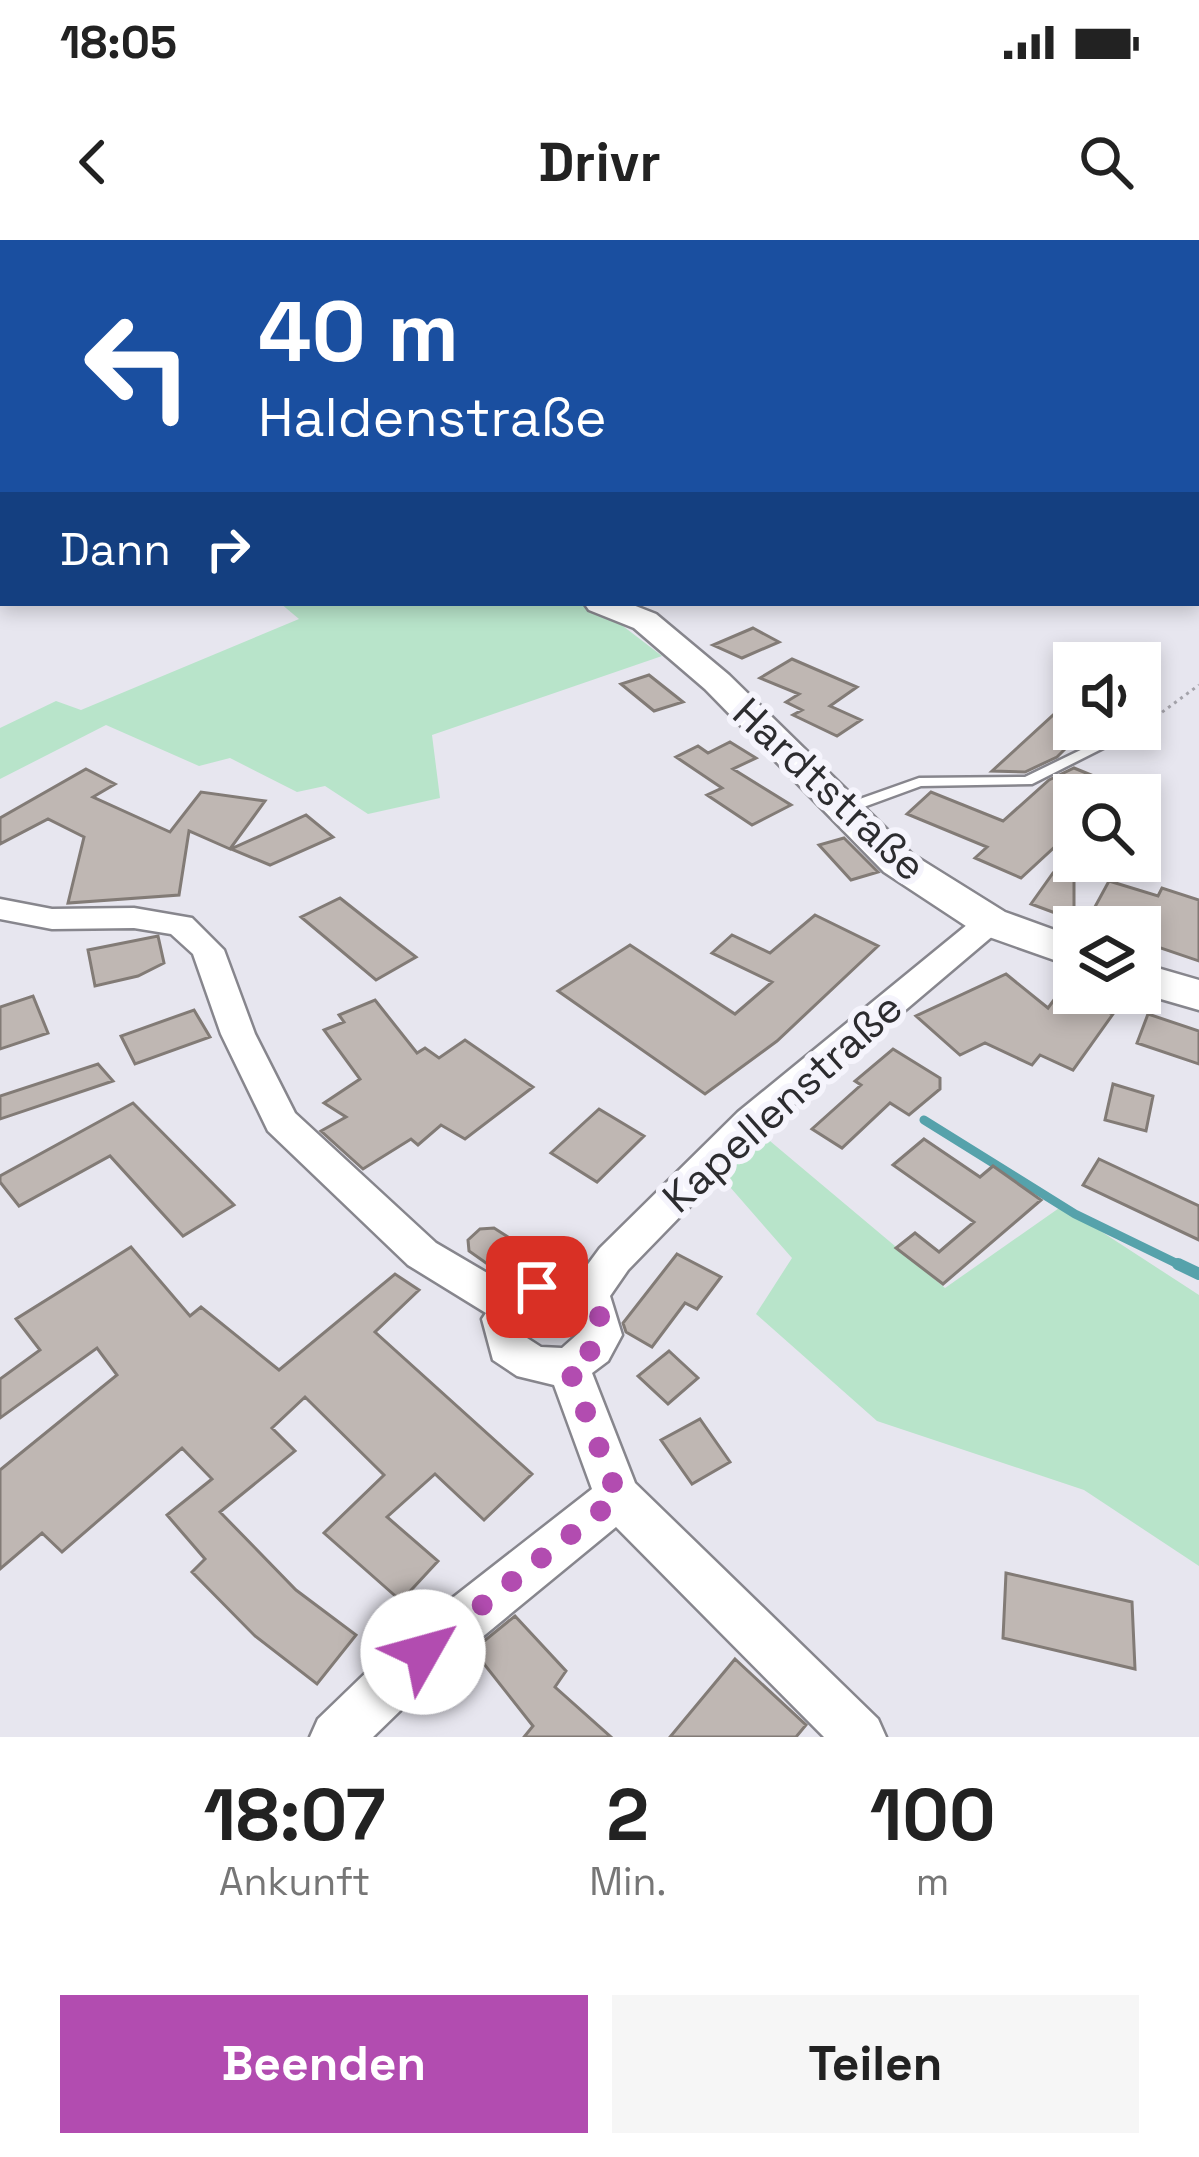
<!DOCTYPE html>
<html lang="de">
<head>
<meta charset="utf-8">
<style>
	body { margin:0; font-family:"Space Grotesk",sans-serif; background:#f6f6f6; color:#222; height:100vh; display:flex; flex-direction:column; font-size:45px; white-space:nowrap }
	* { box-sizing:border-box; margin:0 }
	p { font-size:39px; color:#767676 }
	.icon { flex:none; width:66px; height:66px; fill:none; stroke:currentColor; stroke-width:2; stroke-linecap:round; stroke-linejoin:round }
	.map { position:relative; height:1497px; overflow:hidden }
	.drawer { display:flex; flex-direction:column; background:#fff; flex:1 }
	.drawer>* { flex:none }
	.guide { position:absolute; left:0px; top:0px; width:1200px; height:366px; box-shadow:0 6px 18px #0003; background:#1a4fa0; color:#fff; overflow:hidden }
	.fabs { position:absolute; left:1053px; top:402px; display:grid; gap:24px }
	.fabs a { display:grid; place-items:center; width:108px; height:108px; border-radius:0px; background:#fff; box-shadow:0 6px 18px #0003; font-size:60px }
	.pin { position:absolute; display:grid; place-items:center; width:102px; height:102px; color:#fff; margin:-51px; border-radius:24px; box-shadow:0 6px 18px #0006 }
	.me { position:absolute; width:132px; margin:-66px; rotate:52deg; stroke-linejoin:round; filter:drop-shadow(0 0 9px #0008) }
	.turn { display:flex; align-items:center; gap:42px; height:252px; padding:0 60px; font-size:54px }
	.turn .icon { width:156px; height:156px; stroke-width:2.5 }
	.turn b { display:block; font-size:84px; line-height:102px }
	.then { display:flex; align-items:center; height:114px; padding:0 60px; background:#0003; gap:24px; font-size:45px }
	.eta { display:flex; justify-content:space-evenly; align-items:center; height:204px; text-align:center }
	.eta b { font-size:72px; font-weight:800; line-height:84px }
	.action { display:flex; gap:24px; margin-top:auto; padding:24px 60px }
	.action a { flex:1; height:138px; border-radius:0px; background:#b24cb0; color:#fff; font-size:48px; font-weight:800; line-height:138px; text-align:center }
	.action a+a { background:#f6f6f6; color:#222 }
	.status { display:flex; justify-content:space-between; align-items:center; height:84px; padding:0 60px; background:#fff; direction:ltr }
	.status svg { height:33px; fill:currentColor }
	header { display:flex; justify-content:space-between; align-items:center; height:156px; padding:0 60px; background:#fff; font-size:54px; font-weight:800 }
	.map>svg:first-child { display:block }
	.green { fill:#b8e4ca }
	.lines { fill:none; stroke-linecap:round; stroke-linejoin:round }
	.stream-far2 { stroke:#56a2ab; stroke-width:4.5 }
	.stream-far1 { stroke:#56a2ab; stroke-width:9 }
	.stream { stroke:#56a2ab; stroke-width:12 }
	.building { fill:#bfb7b3; stroke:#827b76; stroke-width:3 }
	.lane-casing { stroke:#87868d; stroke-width:5 }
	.street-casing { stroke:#87868d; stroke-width:5 }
	.secondary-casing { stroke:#87868d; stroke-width:5 }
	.path { stroke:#a4a3aa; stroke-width:3; stroke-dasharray:3 4.5; stroke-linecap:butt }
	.lane { fill:#fff; fill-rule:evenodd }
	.street { fill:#fff; fill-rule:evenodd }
	.secondary { fill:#fff; fill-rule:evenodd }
	.route { stroke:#b24cb0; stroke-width:21; stroke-dasharray:0 37.8 }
	.labels { text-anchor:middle; stroke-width:12; stroke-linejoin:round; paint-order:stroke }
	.street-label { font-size:42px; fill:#2c2c2f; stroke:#f5f4fc }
</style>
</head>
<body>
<div class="status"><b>18:05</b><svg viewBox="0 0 49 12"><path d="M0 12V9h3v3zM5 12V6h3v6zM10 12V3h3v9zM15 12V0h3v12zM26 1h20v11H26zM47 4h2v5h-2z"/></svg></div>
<header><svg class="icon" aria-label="back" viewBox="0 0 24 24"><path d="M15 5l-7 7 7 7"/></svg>Drivr<svg class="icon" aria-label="search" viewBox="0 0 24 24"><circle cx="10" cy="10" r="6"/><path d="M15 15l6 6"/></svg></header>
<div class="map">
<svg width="1199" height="1497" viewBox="0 0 1199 1497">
	<rect width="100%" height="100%" fill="#e7e6ef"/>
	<path class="green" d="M280,363H593L662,416L432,495L440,558L368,574L325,546L297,552L230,518L199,526L106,485L0,539V488L56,461L81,470L299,379Z
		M764,896L945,1048L1062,966L1199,1055V1326L1084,1250L877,1181L756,1074L792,1018L723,939Z"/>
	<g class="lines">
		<path class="stream-far2" d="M517,0L533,3
			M335,3L341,0"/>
		<path class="stream-far1" d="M924,880L1075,974L1184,1027"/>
		<path class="stream" d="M1178,1024L1199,1034"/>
	</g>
	<path class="building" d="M753,388L779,402L742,418L713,405Z
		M792,419L857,447L830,466L861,480L837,496L793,475L802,470L786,462L799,454L760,438Z
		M649,435L683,462L654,471L621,444Z
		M1074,456V500L1057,517L1025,532L992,531Z
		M730,502L756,518L733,529L791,565L752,585L707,555L722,548L676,517L698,506L708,513Z
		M1074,528L1140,555H1074V589L1021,638L975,618L987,607L907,574L931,552L1003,581L1049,540Z
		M86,529L115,544L93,557L170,592L201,552L265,561L230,609L189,591L179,655L68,663L84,597L48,579L0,604V578Z
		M306,575L333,597L270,625L231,609Z
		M844,598L878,632L851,640L819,605Z
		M1053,633L1074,640V680L1031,664Z
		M1109,641L1158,656L1162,648L1199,660V721L1140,701V687H1084Z
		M340,658L378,688L416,717L376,740L301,677Z
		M815,675L878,706L777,801L705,854L558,751L630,705L735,774L772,742L712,713L732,695L770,713Z
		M158,696L164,723L138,736L95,746L88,710Z
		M1006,734L1048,768L1059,753L1113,774L1073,830L1040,815L1032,825L985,803L960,815L916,776Z
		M33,756L48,793L0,809V767Z
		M375,760L417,813L425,808L439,818L465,800L533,847L465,899L441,885L418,905L411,899L363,929L321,891L346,877L324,863L360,839L324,790L344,782L339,775Z
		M194,770L210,797L135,824L121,796Z
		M1148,774L1199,791V824L1137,803Z
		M893,809L940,838V849L909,875L890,863L842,908L812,889L861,845L855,841Z
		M98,824L113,841L0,879V856Z
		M1113,844L1153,856L1146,891L1105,880Z
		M133,863L234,965L183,996L110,916L19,966L0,942V936Z
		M599,869L644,896L597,942L551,913Z
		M924,899L980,937L993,926L1041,960L943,1044L896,1008L915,993L939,1012L974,982L893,925Z
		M1099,919L1199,966V1000L1083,945Z
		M494,988L533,1013L506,1037L469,1011L468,1000L480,989Z
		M131,1007L190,1076L201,1067L279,1130L395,1034L419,1050L375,1092L532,1234L484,1280L435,1234L387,1277L438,1321L401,1361L324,1293L384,1235L305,1157L272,1188L295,1211L220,1272L296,1350L356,1395L317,1444L255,1396L192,1332L205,1319L167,1275L212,1239L182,1208L62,1312L42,1293L0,1329V1230L117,1135L97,1108L0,1178V1139L40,1110L16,1079Z
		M677,1014L721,1037L697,1069L685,1063L652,1107L626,1092L623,1083Z
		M669,1111L698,1138L668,1164L638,1136Z
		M700,1179L730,1222L692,1244L661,1200Z
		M1006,1333L1132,1362L1135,1429L1003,1398Z
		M515,1376L566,1431L555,1447L611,1497H524L533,1486L473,1410Z
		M735,1419L806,1485L796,1497H670Z"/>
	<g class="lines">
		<defs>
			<path id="lane" d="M1124,489H1141L1032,544L921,546L850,572H840L838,569L840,566L919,538L1025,537Z"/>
			<path id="street" d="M0,659L52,669L134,668L192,678L224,710L255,794L295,873L436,1003L506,1044L555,1028L580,1035L600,1008L738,872L979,675H1001L1006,682L1001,689L764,890L628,1030L610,1056L622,1095L608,1121L592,1133L635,1243L878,1479L886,1497H824L616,1287L441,1431L373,1497H310L318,1479L405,1395L592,1249L554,1145L517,1136L493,1120L482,1079L486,1073L408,1025L268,891L221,794L193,714L171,694L134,688L52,689L0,679ZM555,1062L575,1072L580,1092L562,1108L541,1107L527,1098L524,1082L536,1067Z"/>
			<path id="secondary" d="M0,192H3V208H0Z
				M584,363H628L656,374L729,435L912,614L1005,672L1074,697V727L975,692L884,632L705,449L634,388L589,370Z
				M1140,723L1199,740V770L1140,753Z"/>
		</defs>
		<use href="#lane" class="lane-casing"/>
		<use href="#street" class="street-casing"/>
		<use href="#secondary" class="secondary-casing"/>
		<path class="path" d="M153,0L159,3
			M539,0L555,3
			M255,3L264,0
			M762,3L769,0
			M1150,481L1199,445"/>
		<use href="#lane" class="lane"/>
		<use href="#street" class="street"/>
		<use href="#secondary" class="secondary"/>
	</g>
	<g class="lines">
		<path class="route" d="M423,1412L618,1257L568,1126C595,1113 607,1096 597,1067L572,1048L537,1047"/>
	</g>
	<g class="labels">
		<g class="street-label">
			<text transform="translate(830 549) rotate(43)" y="15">Hardtstraße</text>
			<text transform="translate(782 862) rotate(-42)" y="15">Kapellenstraße</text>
		</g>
	</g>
</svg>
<div class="fabs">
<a><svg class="icon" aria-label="sound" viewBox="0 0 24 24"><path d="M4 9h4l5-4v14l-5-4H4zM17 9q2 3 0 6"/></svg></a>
<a><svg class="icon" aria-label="search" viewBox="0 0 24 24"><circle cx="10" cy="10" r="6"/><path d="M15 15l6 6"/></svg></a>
<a><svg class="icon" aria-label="layers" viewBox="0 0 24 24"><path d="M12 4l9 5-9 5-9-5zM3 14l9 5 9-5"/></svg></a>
</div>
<div class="pin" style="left:537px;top:1047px;background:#d93025"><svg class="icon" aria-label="arrive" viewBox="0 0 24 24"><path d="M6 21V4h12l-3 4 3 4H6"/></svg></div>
<svg class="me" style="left:423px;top:1412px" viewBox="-20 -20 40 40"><circle r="19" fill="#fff"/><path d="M0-13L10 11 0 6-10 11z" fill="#b24cb0"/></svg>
<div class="guide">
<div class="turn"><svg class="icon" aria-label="left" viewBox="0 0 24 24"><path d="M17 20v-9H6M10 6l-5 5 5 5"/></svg><div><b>40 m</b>Haldenstraße</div></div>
<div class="then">Dann<svg class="icon" aria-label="right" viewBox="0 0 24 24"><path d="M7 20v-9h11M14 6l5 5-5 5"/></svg></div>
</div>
</div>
<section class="drawer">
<div class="eta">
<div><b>18:07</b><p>Ankunft</p></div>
<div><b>2</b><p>Min.</p></div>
<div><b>100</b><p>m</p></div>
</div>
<div class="action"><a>Beenden</a><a>Teilen</a></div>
</section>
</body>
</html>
